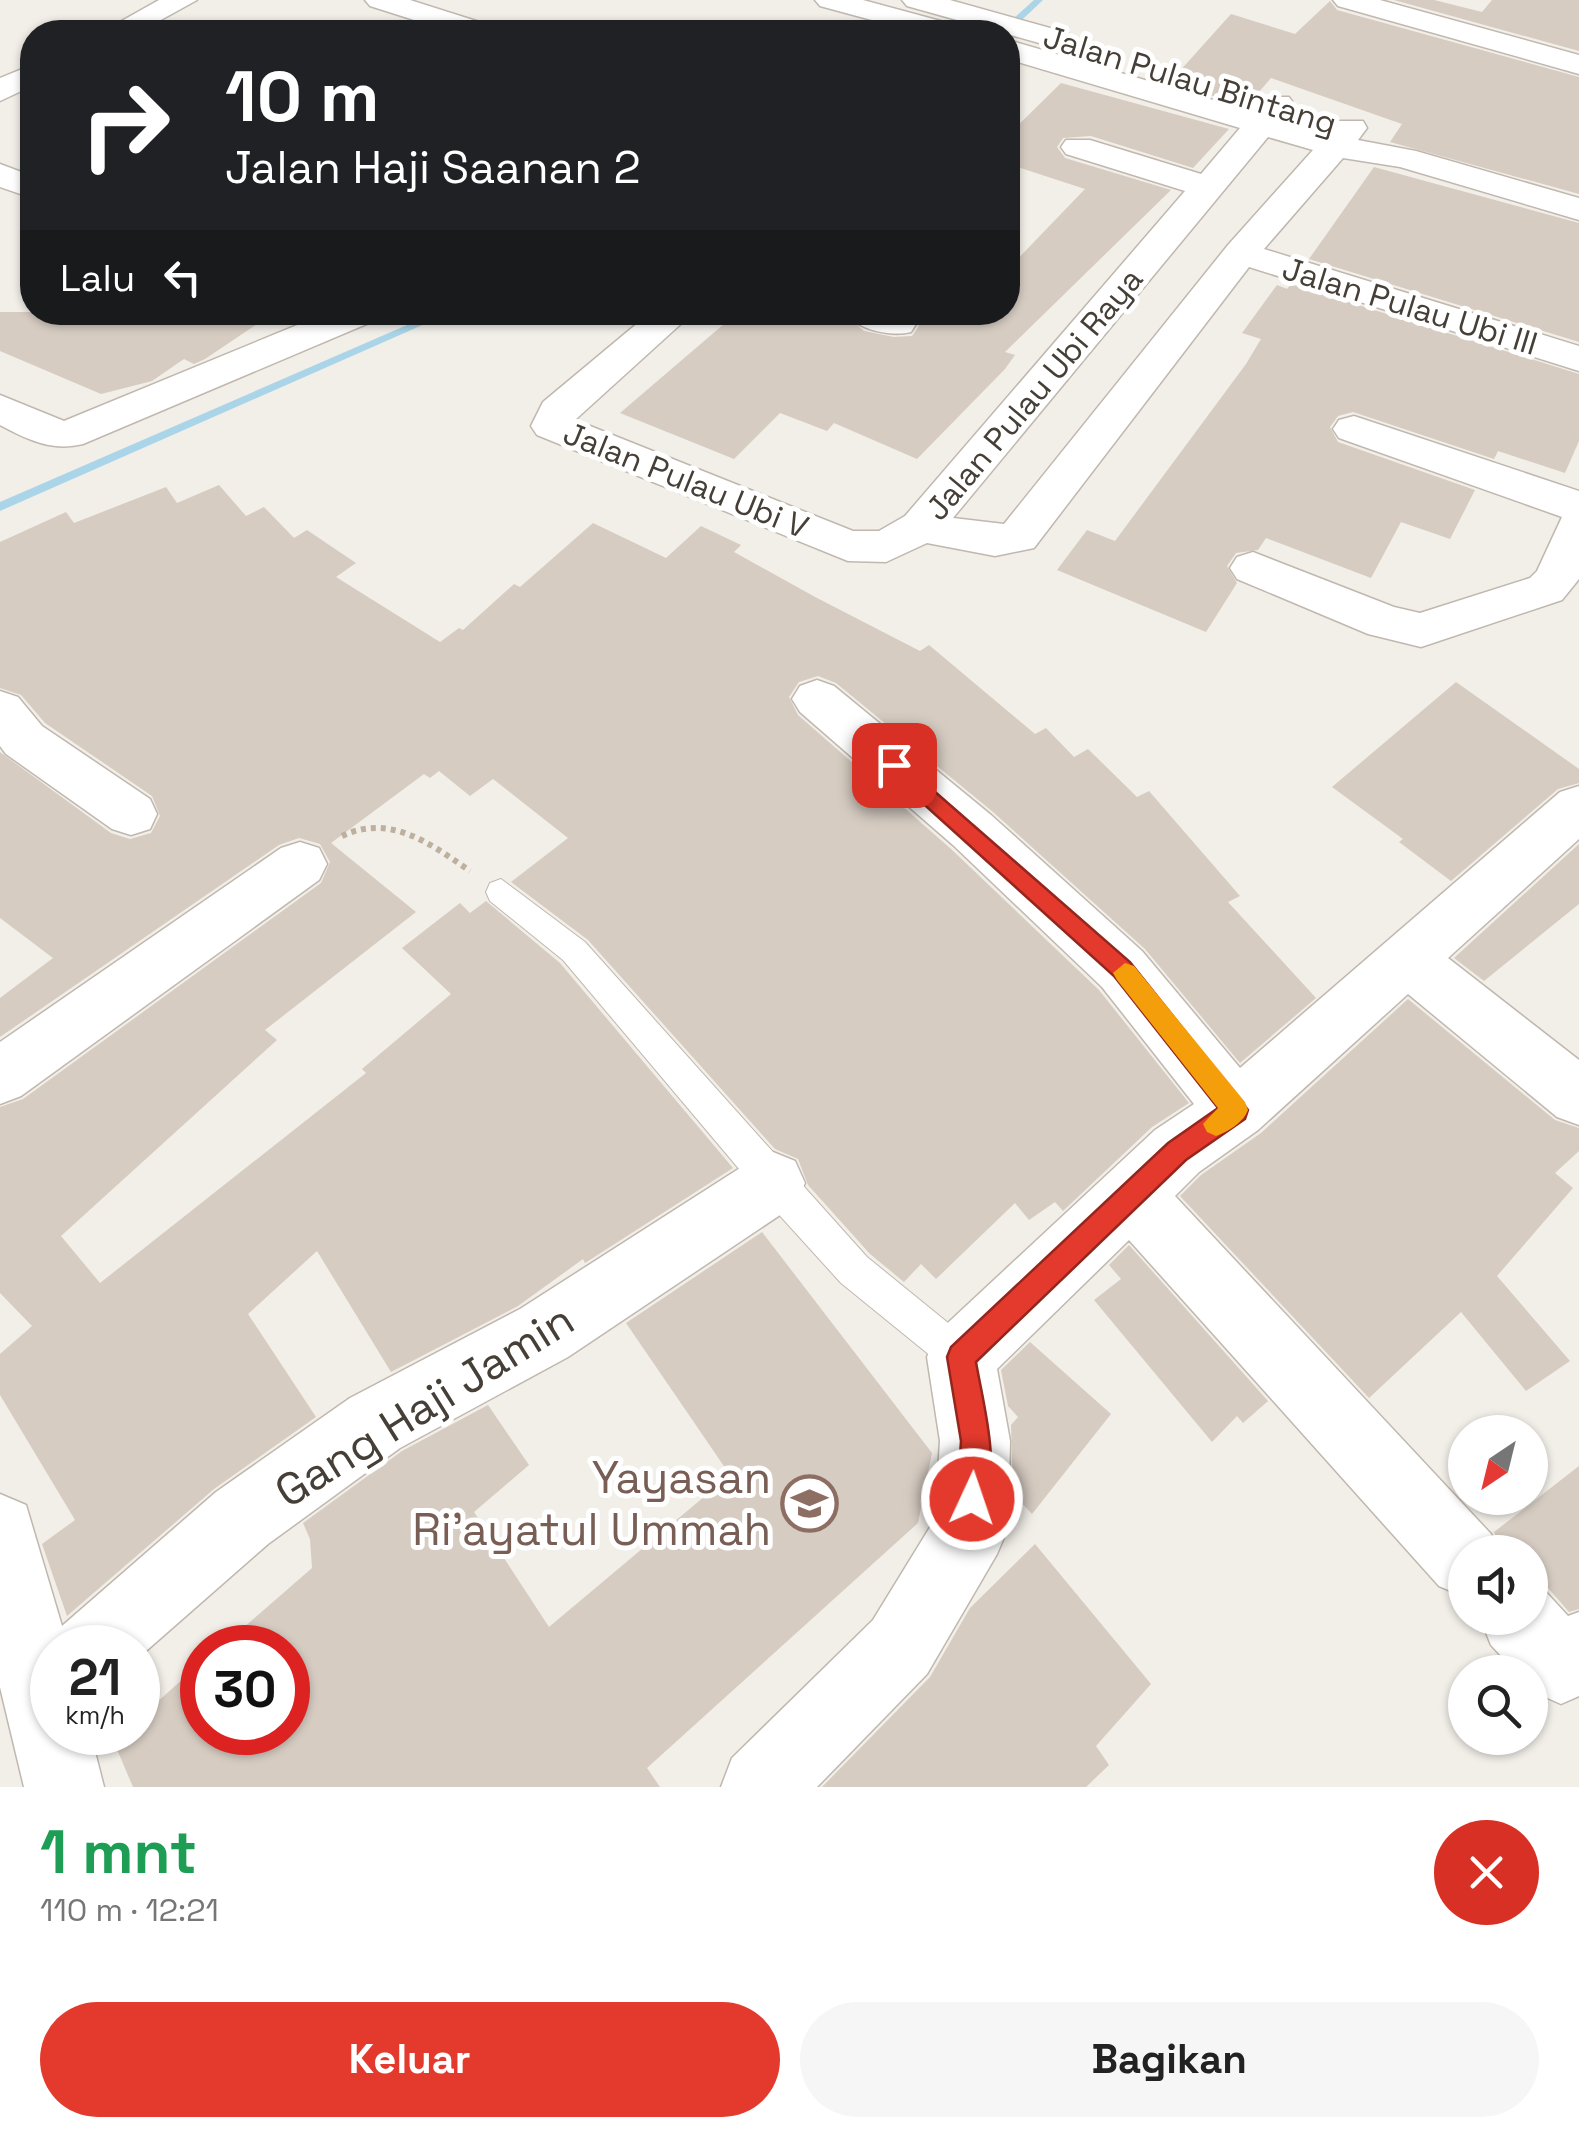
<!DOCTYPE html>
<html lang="id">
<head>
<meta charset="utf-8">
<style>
	body { margin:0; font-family:"Space Grotesk",sans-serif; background:#f6f6f6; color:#222; height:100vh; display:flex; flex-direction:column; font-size:38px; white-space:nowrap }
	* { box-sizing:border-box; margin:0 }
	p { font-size:32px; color:#767676 }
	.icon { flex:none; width:55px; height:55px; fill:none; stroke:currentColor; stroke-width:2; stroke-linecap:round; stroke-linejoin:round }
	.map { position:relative; height:1787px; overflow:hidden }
	.side { display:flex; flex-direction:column; background:#fff; flex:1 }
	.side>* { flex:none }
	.guide { position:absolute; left:20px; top:20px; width:1000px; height:305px; border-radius:40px; box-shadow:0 2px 8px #0004; background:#202124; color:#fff; overflow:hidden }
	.needle { width:65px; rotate:215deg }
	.controls { position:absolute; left:1448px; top:1415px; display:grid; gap:20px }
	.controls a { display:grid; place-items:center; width:100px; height:100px; border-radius:50%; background:#fff; box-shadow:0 2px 8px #0004; font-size:50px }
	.speed { position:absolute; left:30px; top:1625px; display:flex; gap:20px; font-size:50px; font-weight:700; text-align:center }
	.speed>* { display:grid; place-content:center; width:130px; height:130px; border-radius:50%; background:#fff; box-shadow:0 2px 8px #0004; line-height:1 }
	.speed small { font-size:25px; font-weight:400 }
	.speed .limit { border:15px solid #d22; background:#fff; color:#111 }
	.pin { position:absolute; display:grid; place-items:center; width:85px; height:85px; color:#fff; margin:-42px; border-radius:20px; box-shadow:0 5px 15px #0006 }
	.me { position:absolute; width:110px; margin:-55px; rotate:3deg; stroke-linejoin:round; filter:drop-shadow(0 0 8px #0008) }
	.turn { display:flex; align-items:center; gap:35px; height:210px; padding:0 40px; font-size:45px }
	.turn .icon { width:130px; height:130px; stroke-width:2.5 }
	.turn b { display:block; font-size:70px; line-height:85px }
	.then { display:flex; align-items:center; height:95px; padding:0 40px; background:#0003; gap:20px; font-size:38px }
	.round { display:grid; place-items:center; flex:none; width:105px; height:105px; border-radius:52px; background:#f6f6f6 }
	.summary { display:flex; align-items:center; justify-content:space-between; height:170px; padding:0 40px }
	h1 { font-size:60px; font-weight:700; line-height:75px; color:#1e9e55 }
	.button { display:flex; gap:20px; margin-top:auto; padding:20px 40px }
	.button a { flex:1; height:115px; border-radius:60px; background:#e43a2d; color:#fff; font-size:40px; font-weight:700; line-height:115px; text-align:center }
	.button a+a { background:#f6f6f6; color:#222 }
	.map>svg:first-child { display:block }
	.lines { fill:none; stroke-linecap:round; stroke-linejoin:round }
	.stream { fill:#aad5e9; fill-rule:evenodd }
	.building { fill:#d6ccc2 }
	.lane-casing { stroke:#c0b8af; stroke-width:2 }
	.street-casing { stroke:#c0b8af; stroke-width:3 }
	.path { stroke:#bdb09e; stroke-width:6; stroke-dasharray:5 5; stroke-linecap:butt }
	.lane { fill:#fff; fill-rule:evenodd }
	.street { fill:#fff; fill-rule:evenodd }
	.route { fill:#e43a2d; stroke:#94261d; stroke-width:2.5 }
	.slow { fill:#f59e0b }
	.labels { text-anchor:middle; stroke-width:10; stroke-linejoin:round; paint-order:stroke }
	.far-street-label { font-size:32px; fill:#453f37; stroke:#fff }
	.near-street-label { font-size:45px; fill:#453f37; stroke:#fff }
	.near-education-label { font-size:45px; fill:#785e54; stroke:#fff; text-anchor:end }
</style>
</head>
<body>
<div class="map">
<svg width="1579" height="1787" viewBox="0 0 1579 1787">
	<rect width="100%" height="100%" fill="#f2eee8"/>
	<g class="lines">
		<path class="stream" d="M1034,0H1043L1009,32H1003V28Z
			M437,312H452L0,511V502Z"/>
	</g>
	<path class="building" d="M1394,0H1434L1482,12L1492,0H1579V51Z
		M1330,1L1337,10L1579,77V194L1390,142L1402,124L1271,78L1247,106L1169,83L1231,14L1295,34Z
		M1061,83L1229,129L1193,168L1091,136L1063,138L1057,147L1065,158L1171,190L1005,352L1015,355L1005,369L917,459L834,423L827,431L780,413L734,459L620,413L738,312H841L864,331L894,337L912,336L919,326L908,312H1008V269L1085,189L1008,164V135Z
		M1374,167L1579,223V342L1309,259Z
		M1291,284L1579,374V441L1565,473L1498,451L1494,459L1353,412L1338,416L1330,427L1338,442L1475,490L1450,539L1401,522L1371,578L1266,538L1258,550L1236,553L1227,566L1237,583L1206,632L1057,570L1087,530L1115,541L1246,364L1261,339L1242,333L1277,285L1287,289Z
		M0,312H275L205,359L194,364L184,359L152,381L101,394L0,351Z
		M219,485L246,516L264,507L294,538L307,530L356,563L336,577L440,642L459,628L463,630L514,584L520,587L593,523L666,558L701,526L741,545L734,552L817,598L920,651L929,645L1035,734L1046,728L1074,757L1088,749L1137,797L1149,791L1240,896L1228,902L1316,998L1240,1063L1145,949L993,812L836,683L818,676L799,682L789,697L798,715L950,848L1099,990L1189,1103L1152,1127L1063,1211L1055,1202L1029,1220L1015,1203L936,1279L921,1264L904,1282L870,1254L808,1185L798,1159L775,1149L588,940L511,882L568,838L493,779L470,796L439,771L430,778L424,774L331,843L416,912L265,1030L277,1040L61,1236L100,1283L366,1073L362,1069L451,994L402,948L460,903L470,913L486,901L560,963L733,1168L585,1263L583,1259L518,1306L391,1372L317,1251L248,1314L316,1417L214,1489L67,1616L42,1544L75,1520L0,1395V1354L32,1326L0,1293V1107L23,1099L321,883L330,862L320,844L299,838L279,845L0,1037V998L53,958L0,918V752L111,833L130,839L151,833L160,816L152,796L45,723L21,695L0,688V542L66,512L74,523L166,487L177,503Z
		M1456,682L1579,769V783L1558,789L1451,881L1399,842L1403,839L1332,787Z
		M1579,844V904L1484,981L1454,958Z
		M1408,999L1555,1120L1579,1128V1151L1555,1173L1573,1188L1497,1276L1570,1361L1526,1391L1461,1312L1369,1398L1180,1196L1201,1175L1261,1133Z
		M762,1232L932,1453L918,1523L647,1768L660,1787H133L113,1740L122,1732H138V1719L202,1662V1732H288V1648H220L312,1568L310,1539L303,1523L402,1451L488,1405L529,1465L474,1512L549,1627L730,1475L626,1323Z
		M1129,1245L1268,1401L1243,1423L1237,1416L1212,1442L1094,1300L1121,1279L1109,1265Z
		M1030,1342L1111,1414L1032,1514L1013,1494L1011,1425L1018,1417L1008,1406L1001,1370Z
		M1579,1466V1609L1569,1612L1548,1588L1530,1582V1552H1503L1494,1532Z
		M1035,1544L1151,1684L1096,1746L1109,1765L1086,1787H822L930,1677L970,1608Z"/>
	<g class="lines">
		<defs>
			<path id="lane" d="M501,879L585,942L867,1257L974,1344L980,1357L974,1370L961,1376L948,1370L841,1283L761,1195L563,960L490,901L486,892L490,883Z"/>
			<path id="street" d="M159,0H197L139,32H102Z
				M365,0H410L492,26L496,32H452L370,6Z
				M815,0H863L959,26L963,32H916L820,6Z
				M902,0H950L1068,33L1072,39L1057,48L907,6Z
				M1333,0H1380L1579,55V74L1338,6Z
				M1008,40L1254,112L1267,97H1289L1294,104L1282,120L1328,134L1339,121H1363L1367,128L1358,140L1416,151L1579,198V220L1400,167L1343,158L1264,249L1579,346V371L1249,267L1034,548L995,556L927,543L886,562L848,561L537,435L531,426L543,402L651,312H694L575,420L853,531H879L905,516L1185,191L1066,154L1061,147L1066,140H1090L1201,174L1240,128L1008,59ZM1268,137L1313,150L1228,245L1004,524L953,518Z
				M32,65V86L0,101V78Z
				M0,164L32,176V198L0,187Z
				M329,312H382L376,320L83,444C52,452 26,439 0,425V395L64,421Z
				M845,312H901L916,324L911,332C891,337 857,330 845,312Z
				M1354,416L1579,491V579L1562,600L1421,647L1368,634L1237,579L1230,568L1237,557L1253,552L1394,607L1420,613L1530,578L1537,571L1562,517L1339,438L1333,429L1339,420Z
				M817,680L834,686L991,815L1142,951L1240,1068L1560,792L1579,786V839L1448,958L1579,1060V1125L1557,1117L1408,994L1258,1130L1199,1172L1175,1196L1491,1534L1499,1552H1465V1597L1439,1586L1129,1240L997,1369L1010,1441L1008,1528L997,1554L927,1674L817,1787H721L732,1758L873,1620L935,1519L940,1441L927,1357L937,1333L1155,1130L1194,1104L1102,987L953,845L800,712L792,699L800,686Z
				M0,691L18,697L42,726L150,799L157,814L150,829L131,835L112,829L6,754L0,746Z
				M300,842L319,848L327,864L319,880L21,1096L0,1104V1042L281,848Z
				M773,1152L795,1161L805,1183L795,1205L568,1357L400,1448L268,1544L138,1658V1648H52V1732H90L104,1787H24L0,1687V1494L26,1505L62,1626L216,1492L350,1398L520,1309L751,1161Z
				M1530,1585L1545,1591L1568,1616L1579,1612V1696L1561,1704L1534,1692L1530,1672H1516L1491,1645L1480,1618H1530Z"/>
		</defs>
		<use href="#lane" class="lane-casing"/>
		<use href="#street" class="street-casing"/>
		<path class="path" d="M342,836C390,813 431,844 470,871"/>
		<use href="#lane" class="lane"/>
		<use href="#street" class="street"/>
	</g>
	<path class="route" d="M894,756L1130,962L1248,1110L1245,1119L1186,1160L976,1362C984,1408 1001,1465 983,1509L972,1514L962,1509L957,1499L961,1441L947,1357L951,1347L1168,1143L1218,1108L1114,976L887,771V759Z"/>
	<path class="slow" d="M1125,963L1134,966L1245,1102L1248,1110C1243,1123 1229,1131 1216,1136L1207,1132L1203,1124L1218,1108L1117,980L1113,973Z"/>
	<defs>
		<symbol id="school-ring" viewBox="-11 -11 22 22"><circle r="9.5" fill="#fff" stroke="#8d6e63" stroke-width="1.5"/><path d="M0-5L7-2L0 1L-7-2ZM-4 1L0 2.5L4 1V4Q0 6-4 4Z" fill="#8d6e63"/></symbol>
	</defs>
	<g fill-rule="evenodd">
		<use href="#school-ring" x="778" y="1472" width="63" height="63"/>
	</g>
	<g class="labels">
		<g class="far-street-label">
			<text transform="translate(1190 80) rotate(17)" y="11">Jalan Pulau Bintang</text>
			<text transform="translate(1410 306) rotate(17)" y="11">Jalan Pulau Ubi III</text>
			<text transform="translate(1034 394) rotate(-50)" y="11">Jalan Pulau Ubi Raya</text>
			<text transform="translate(686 480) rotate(22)" y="11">Jalan Pulau Ubi V</text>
		</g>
		<g class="near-street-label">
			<text transform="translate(424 1405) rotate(-32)" y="16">Gang Haji Jamin</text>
		</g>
		<g class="near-education-label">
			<text x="771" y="1493">Yayasan<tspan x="771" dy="52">Ri'ayatul Ummah</tspan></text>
		</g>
	</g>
</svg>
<div class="controls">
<a><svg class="needle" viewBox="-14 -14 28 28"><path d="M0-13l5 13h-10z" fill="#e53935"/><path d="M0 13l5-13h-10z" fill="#767676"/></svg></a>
<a><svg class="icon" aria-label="sound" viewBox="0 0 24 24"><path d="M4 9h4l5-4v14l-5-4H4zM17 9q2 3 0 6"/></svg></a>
<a><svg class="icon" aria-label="search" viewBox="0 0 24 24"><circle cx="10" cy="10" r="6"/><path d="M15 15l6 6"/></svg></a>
</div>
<div class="speed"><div>21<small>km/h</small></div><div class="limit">30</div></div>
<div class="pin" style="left:894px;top:765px;background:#d93025"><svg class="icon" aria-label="arrive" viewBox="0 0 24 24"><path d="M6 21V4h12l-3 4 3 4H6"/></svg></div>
<svg class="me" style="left:972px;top:1499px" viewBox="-20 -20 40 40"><circle r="17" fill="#e43a2d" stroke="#fff" stroke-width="3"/><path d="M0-11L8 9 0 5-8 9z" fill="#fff"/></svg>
<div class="guide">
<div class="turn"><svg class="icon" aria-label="right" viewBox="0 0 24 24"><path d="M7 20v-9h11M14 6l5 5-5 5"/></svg><div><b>10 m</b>Jalan Haji Saanan 2</div></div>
<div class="then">Lalu<svg class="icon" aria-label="left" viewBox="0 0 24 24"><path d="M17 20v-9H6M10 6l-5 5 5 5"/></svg></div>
</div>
</div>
<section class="side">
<div class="summary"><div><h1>1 mnt</h1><p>110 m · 12:21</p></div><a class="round" style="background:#d93025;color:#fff"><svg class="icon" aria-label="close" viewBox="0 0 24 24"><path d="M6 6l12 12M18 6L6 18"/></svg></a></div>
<div class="button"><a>Keluar</a><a>Bagikan</a></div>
</section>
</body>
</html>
